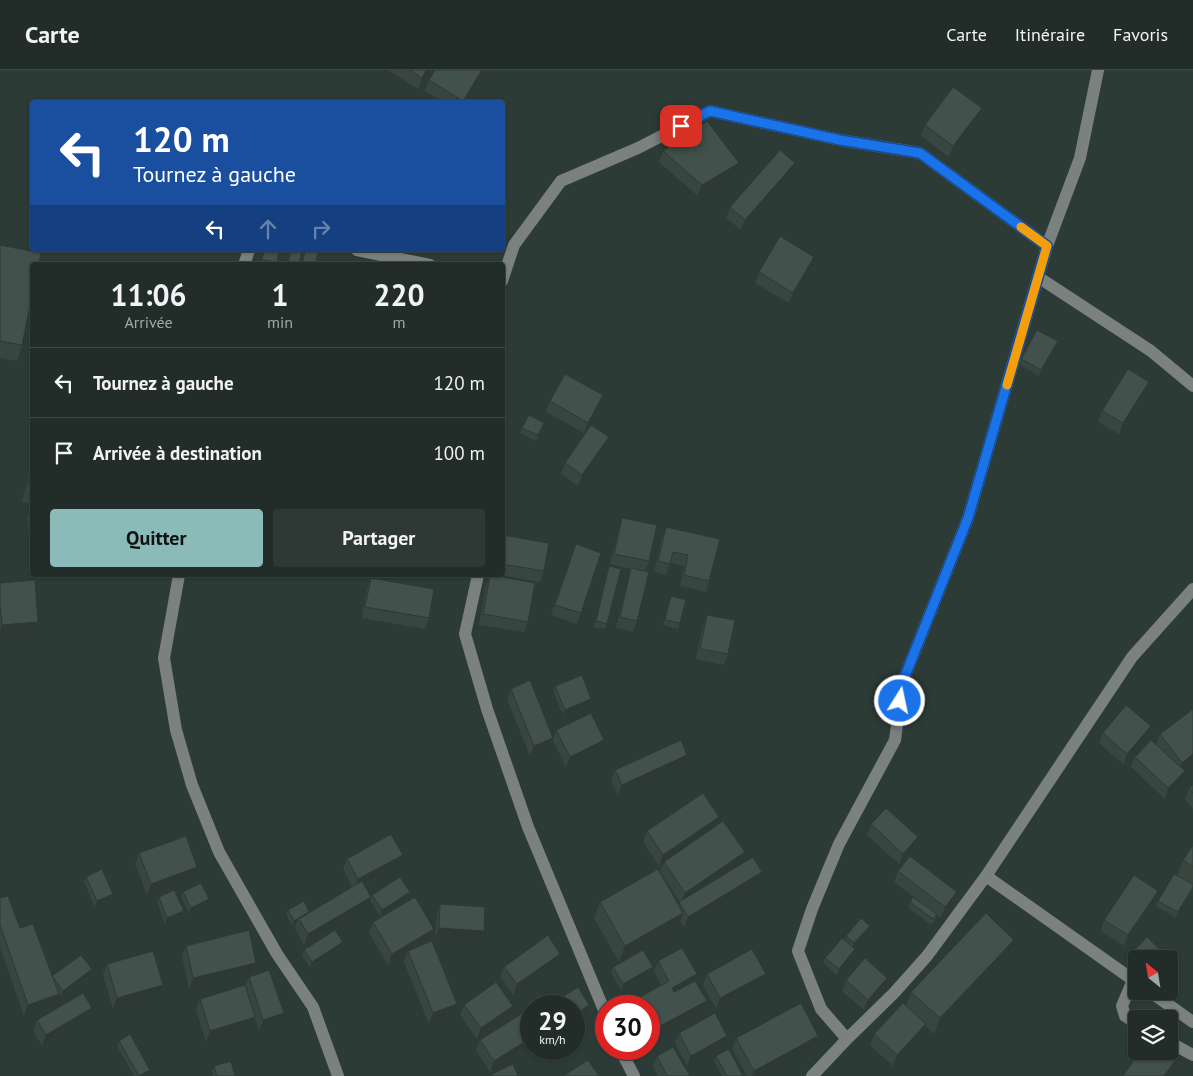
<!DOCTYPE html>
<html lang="fr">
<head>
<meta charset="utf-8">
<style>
	body { margin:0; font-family:"PT Sans",sans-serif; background:#2e3834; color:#f1f3f6; height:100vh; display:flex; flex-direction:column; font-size:19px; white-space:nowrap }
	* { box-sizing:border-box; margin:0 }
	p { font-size:16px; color:#a2a7a8 }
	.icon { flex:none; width:28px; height:28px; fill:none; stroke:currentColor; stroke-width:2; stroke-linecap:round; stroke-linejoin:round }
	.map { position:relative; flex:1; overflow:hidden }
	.details { position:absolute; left:30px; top:192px; width:475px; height:315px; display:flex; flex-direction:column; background:#222c28; border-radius:5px; box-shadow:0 1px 4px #0004,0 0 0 1px #3f4845 }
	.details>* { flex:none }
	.banner { position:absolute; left:30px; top:30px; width:475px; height:152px; border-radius:5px; box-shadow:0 1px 4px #0004,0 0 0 1px #3f4845; background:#1a4fa0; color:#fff; overflow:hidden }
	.needle { width:32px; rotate:330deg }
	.controls { position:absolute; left:1128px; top:880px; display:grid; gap:10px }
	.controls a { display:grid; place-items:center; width:50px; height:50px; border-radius:5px; background:#222c28; box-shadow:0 1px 4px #0004,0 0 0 1px #3f4845; font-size:25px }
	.speed { position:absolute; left:520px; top:925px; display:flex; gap:10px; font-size:25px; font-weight:700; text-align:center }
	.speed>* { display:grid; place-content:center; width:65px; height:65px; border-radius:50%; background:#222c28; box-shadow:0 1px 4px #0004,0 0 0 1px #3f4845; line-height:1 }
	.speed small { font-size:12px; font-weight:400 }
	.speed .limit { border:8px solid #d22; background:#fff; color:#111 }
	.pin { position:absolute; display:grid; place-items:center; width:42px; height:42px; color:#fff; margin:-21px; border-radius:10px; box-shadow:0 2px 8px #0006 }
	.me { position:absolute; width:55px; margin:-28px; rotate:10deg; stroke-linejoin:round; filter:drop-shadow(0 0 4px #0008) }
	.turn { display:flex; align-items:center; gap:18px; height:105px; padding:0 20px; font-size:22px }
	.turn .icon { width:65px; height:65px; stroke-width:2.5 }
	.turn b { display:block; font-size:35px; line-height:42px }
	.lanes { display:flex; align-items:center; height:48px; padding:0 20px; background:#0003; justify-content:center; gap:25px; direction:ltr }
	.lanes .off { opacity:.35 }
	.eta { display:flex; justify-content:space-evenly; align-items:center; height:85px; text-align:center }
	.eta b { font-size:30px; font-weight:700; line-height:35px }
	.primary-button { display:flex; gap:10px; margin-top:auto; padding:10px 20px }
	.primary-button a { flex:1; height:58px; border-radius:5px; background:#8bbbb9; color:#111; font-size:20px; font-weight:700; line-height:58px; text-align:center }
	.primary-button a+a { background:#2e3834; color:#f1f3f6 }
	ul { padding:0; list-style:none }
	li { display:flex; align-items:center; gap:15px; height:70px; padding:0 20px; border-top:1px solid #3f4845 }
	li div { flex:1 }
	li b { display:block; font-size:19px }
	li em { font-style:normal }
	header { display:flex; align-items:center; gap:30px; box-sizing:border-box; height:70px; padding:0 25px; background:#222c28; border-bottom:1px solid #3f4845 }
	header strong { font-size:24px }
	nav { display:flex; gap:28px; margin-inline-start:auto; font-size:18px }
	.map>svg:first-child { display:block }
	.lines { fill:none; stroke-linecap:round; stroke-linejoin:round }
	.minor { stroke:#7a817e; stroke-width:12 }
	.wall { fill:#394640; fill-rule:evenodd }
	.shaded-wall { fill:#2e3934 }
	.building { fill:#42514b; stroke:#2e3934 }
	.route-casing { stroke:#114b97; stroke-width:12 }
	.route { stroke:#1a73e8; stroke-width:9 }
	.slow { stroke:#f59e0b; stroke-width:9 }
</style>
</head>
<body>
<header>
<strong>Carte</strong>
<nav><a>Carte</a><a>Itinéraire</a><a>Favoris</a></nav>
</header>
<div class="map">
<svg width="1193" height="1006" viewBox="0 0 1193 1006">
	<rect width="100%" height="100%" fill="#2d3b36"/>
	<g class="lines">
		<path class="minor" d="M357,180L430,195
			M244,195L249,180
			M1038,207L1151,281L1193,316
			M502,211L514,175L561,111L638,78L710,41L840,70L920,83L1047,176
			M179,505L164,588L176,660L192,715L219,782L277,884L313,937L338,1006
			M478,505L465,564L487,639L528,757L606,945
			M1133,910L1122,936L1125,946L1136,953
			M1136,912L986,806L1132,587L1193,519
			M1149,921L1193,952
			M847,969L894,923L927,886L986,806
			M1169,972L1193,985
			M620,979L634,1006
			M812,1006L847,969L821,939L798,881L812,839L839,774L895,670L903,611L968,448L1047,176L1080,88L1098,0"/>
	</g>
	<path class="wall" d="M388,0H429L418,19Z
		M481,8L465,32H444L425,21L429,10Z
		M982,38L978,48L949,87L921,66L925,55Z
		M663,81L736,103L698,126L659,92Z
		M791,104L741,160L726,148L730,137Z
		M0,175L22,275L17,291L0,288Z
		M264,180L277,192L276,195H260Z
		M290,180H302L299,195H287Z
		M305,180L316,193L315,195H301Z
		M814,187L811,198L789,233L755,213L759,202Z
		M1058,271L1056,277L1039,306L1019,294L1021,289Z
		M1145,322L1119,364L1098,352L1102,341Z
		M603,325L600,336L584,363L546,342L550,331Z
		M522,358L542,359L536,371L520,363Z
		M609,367L605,378L578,416L561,404L565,393Z
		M32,390V434L22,432Z
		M31,436H32V479H30L27,447Z
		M622,448L649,491L645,501L637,551L633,562L616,558L628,509L631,499L610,494L619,459Z
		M666,457L709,511L706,522L680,516L684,496L670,493L666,505L654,502L662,467Z
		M502,465L544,501L540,512L501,505H502Z
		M576,474L581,543L577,554L551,545Z
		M609,496L607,554L605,559L594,557Z
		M490,505L528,552L524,562L479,555L486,516Z
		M371,508L429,548L425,559L362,548L367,519Z
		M0,513L34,562L0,566Z
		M671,526L680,553L678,559L663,555Z
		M707,545L728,584L724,595L696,589L703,556Z
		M555,616L591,629L589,634L563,645L553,621Z
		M511,619L553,668L549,678L530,686L507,629Z
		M1193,639L1181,712L1165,729L1131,697L1135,687L1156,675L1160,664Z
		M556,660L601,680L566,697L553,671Z
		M1103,663L1147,667L1124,695L1099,673Z
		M683,696L618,725L611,711L615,700Z
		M1193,715V739L1185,729L1189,718Z
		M871,754L918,767L915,777L899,794L867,765Z
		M716,757L741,793L709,814L758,813L684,857L680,851L678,859L619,892L594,848L600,832L660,802L664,793L659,796L643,772L647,761ZM661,803L680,832L679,835Z
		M1193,775V818L1176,848L1156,836L1158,831L1177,805L1183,790Z
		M139,783L197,797L193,807L147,825L135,794Z
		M347,789L399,796L364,815L367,837L304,875L295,859L296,854L293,857L286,845L288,840L309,842L352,817L343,799Z
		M898,801L957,822L953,832L941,848L894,812Z
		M86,807L113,824L111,829L95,837L84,812Z
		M1158,821L1154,831L1124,876L1101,861L1104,850Z
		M183,822L207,835L189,843L181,827Z
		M372,825L408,828L380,846L370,830Z
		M159,827L184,841L182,847L165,854L157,832Z
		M0,828L52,906L92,899L90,905L61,926L58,921L59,924L55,935L24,946L0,877Z
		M910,832L937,844L935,850L931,855L908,837Z
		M440,834L484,861L480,871L435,869L437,845Z
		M373,852L434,859L430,870L416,878L453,944L429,954L404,892L407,883L388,895L369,863Z
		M868,862L853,877L855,879L853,884L837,905L823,893L825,888L844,870L846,866Z
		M186,876L256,893L252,903L189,919L182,886Z
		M341,877L310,897L302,886L304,880Z
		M560,884L557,894L513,925L500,907L504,897Z
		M1008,885L934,964L925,956L922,965L893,996L870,975L874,964L906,936L911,922Z
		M1130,885L1168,887L1167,889H1136V898L1128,890Z
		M658,891L694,912L707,931L703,942L649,936H630L631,932L661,915L654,902Z
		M107,894L159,926L113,939L103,904Z
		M613,897H653L651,903L621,920L611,903Z
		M707,904L762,914L716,939L703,915Z
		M249,907L280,954L259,961L255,948L251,958L206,972L196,940L200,929L245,916Z
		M887,908L883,918L864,940L842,921L846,910Z
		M464,935L509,946L477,969L460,945Z
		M92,938L88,949L42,976L33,960L37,950Z
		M531,948V976L490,1002L476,980L480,970Z
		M679,963L723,976L687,996L675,973Z
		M736,968L815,976L760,1006H747L732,979Z
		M119,971L148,1005L147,1006H134L117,976Z
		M657,986L690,1006H658L653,996Z
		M716,986L743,1006H722L714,991Z
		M214,996L235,1006H213L212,1001Z"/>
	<path class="shaded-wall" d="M426,0H429L418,19L422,8Z
		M482,0H483L481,8L465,32H462Z
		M982,38L978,48L949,87L953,76Z
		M739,93L736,103L698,126L702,115Z
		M795,93L791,104L741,160L745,150Z
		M814,187L811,198L789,233L793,223Z
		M1058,271L1056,277L1039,306L1041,300Z
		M1149,312L1145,322L1119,364L1123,353Z
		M603,325L600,336L584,363L588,353Z
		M609,367L605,378L578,416L582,405Z
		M32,471V479H30Z
		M38,552L34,562L0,566V560L2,555Z
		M591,629L589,634L563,645L565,640Z
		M1151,656L1147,667L1124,695L1127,684Z
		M553,668L549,678L530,686L534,676Z
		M604,670L601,680L566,697L570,687Z
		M1193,684V692L1178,703L1182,693Z
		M687,685L683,696L618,725L622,715Z
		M1185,701L1181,712L1165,729L1168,718Z
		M719,747L715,757L659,796L663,785Z
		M918,767L915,777L899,794L903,784Z
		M745,782L741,793L681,833L685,823Z
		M403,785L399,796L354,820L358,809Z
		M197,797L193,807L147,825L151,814Z
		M762,802L758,813L684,857L688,847Z
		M1193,817L1192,820L1176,848L1178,842Z
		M1158,821L1154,831L1124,876L1128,865Z
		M410,822L408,828L380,846L382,840Z
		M957,822L953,832L941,848L945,837Z
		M113,824L111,829L95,837L97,831Z
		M371,827L367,837L304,875L308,864Z
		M209,829L207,835L189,843L191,838Z
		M184,841L182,847L165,854L167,848Z
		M683,843L678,859L619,892L625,876Z
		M298,849L296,854L293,857L294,851Z
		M870,856L868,862L852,879L854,873Z
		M439,858L484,861L480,871L435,869Z
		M434,859L430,870L408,883V881L407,883L388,895L392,884Z
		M1014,870L1008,885L934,964L940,948Z
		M343,872L341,877L310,897L312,892Z
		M855,879L853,884L837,905L839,899Z
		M560,884L557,894L513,925L517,914Z
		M256,893L252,903L189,919L193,908Z
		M653,897L651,903L621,920L623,914Z
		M92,899L90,905L61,926L63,921Z
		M697,904L693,915L668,928L672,918Z
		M766,904L762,914L716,939L720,928Z
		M887,908L883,918L864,940L868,930Z
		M163,915L159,926L113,939L117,928Z
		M59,924L55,935L24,946L28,935Z
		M707,931L703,942L649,971V962Z
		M457,934L453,944L429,954L433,943Z
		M589,935L585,945L574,953V945Z
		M513,936L509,946L477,969L481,958Z
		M92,938L88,949L42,976L46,965Z
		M284,943L280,954L259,961L263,950Z
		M255,947L251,958L206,972L210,961Z
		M926,954L922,965L893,996L897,985Z
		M727,966L723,976L687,996L691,986Z
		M818,966L815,976L760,1006H752L754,1001Z
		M531,968V976L490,1002L494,991Z
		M1179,985L1173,1001L1169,1006H1164Z
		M150,1000L148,1005L147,1006H139Z"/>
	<path class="building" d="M409,0H426L422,8Z
		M435,0H482L463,31L429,10Z
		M953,17L982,38L953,76L925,55Z
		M707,51L739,93L702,115L663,81Z
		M780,80L795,93L745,150L730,137Z
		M780,166L814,187L793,223L759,202Z
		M0,175L41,183L39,195H32V226L22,275L0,271Z
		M264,180L279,182L277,192L262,190Z
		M291,180H302L299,195H288Z
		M305,180L318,181L316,193L303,191Z
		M1037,260L1058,271L1041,300L1021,289Z
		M1128,299L1149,312L1123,353L1102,341Z
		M565,304L603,325L588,353L550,331Z
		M529,345L544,353L538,365L522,358Z
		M591,355L609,367L582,405L565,393Z
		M32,396V423L26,422Z
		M31,436H32V458Z
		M622,448L657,455L649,491L614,484Z
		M666,457L720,469L709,511L684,505L688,485L673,482L670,494L658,491Z
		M502,465L549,473L544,501L502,494Z
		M576,474L601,483L581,543L555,535Z
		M609,496L621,499L607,554L596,551Z
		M631,498L649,502L637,551L620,547Z
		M490,505L535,513L528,552L483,544Z
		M371,508L434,519L429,548L365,537Z
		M35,510L38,552L2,555L0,534V513Z
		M671,526L686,530L680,553L665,550Z
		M707,545L735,550L728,584L700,579Z
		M582,605L591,629L565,640L555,616Z
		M530,610L553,668L534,676L511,619Z
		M1126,635L1151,656L1127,684L1103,663Z
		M1193,639V684L1182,693L1160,664Z
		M591,643L604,670L570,687L556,660Z
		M681,670L687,685L622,715L615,700Z
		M1151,670L1185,701L1168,718L1135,687Z
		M1193,715V723L1189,718Z
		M703,723L719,747L663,785L647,761Z
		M886,738L918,767L903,784L871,754Z
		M723,751L745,782L685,823L664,792Z
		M391,764L403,785L358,809L347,789Z
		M186,766L197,797L151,814L139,783Z
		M1193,775V797L1183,790Z
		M910,786L957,822L945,837L898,801Z
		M753,787L762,802L688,847L679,832Z
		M102,799L113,824L97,831L86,807Z
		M658,799L683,843L625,876L600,832Z
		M1174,804L1193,814V817L1178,842L1158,831Z
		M1134,805L1158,821L1128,865L1104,850Z
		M400,807L410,822L382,840L372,825Z
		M362,811L371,827L308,864L299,849Z
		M201,813L209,829L191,838L183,822Z
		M174,820L184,841L167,848L159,827Z
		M8,826L20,858L33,854L59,924L28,935L0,855V828Z
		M415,827L434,859L392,884L373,852Z
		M913,827L937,844L933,849L910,832Z
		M304,831L309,842L294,851L288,840Z
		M440,834L485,837L484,861L439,858Z
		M986,843L1014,870L940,948L911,922Z
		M861,848L870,856L854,873L846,866Z
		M249,860L256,893L193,908L186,876Z
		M335,860L343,872L312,892L304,880Z
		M548,865L560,884L517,914L504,897Z
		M1147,867L1168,887L1166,889H1136V890L1130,885Z
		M842,868L855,879L839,899L825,888Z
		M432,871L457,934L433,943L408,881Z
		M682,878L697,904L672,918L674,922L695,911L707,931L649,962V936H634L631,932L669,911L658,891Z
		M752,879L766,904L720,928L707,904Z
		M643,880L653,897L623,914L613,897Z
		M153,881L163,915L117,928L107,894Z
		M81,885L92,899L63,921L52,906Z
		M865,888L887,908L868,930L846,910Z
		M269,900L284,943L263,950L249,907Z
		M496,912L513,936L481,958L464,935Z
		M245,915L255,947L210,961L200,929Z
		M578,917L589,935L574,945V936H548Z
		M83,923L92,938L46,965L37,950Z
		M801,933L818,966L754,1001L736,968Z
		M903,933L926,954L897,985L874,964Z
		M526,941L531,948V968L494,991L480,970Z
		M715,943L727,966L691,986L679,963Z
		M130,964L150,1000L139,1006L119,971Z
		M673,977L690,1006H667L657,986Z
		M1169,978L1179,985L1164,1006H1123L1140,981H1169Z
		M729,979L743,1006H727L716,986Z
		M588,990L599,1006H563Z
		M231,991L235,1006H217L214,996Z
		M513,994L518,1006H493L492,1004Z"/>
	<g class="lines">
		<defs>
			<path id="route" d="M681,56L710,41L840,70L920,83L1047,176L968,448L903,611L900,631"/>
		</defs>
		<use href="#route" class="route-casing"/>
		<use href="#route" class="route"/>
		<path class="slow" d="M1007,315L1047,176L1021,157"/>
	</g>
</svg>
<div class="controls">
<a><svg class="needle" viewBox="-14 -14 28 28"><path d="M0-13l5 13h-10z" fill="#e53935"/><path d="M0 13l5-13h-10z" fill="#a2a7a8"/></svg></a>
<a><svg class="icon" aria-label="layers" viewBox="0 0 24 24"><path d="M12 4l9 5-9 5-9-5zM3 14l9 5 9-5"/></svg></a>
</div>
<div class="speed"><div>29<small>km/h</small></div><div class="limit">30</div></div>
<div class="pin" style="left:681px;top:56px;background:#d93025"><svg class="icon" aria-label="arrive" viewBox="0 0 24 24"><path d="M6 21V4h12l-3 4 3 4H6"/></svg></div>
<svg class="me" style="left:900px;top:631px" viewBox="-20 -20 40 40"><circle r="17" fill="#1a73e8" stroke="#fff" stroke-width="3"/><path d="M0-11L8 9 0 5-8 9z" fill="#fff"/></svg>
<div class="banner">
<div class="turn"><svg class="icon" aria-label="left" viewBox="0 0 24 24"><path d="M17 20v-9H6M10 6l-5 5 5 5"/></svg><div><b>120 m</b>Tournez à gauche</div></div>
<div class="lanes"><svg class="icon" aria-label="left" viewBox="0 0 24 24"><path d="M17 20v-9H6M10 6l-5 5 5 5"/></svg><svg class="icon off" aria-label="ahead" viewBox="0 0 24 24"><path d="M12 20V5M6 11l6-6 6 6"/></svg><svg class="icon off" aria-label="right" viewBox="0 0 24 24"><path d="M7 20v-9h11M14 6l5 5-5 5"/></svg></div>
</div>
<section class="details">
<div class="eta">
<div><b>11:06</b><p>Arrivée</p></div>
<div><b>1</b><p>min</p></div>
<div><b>220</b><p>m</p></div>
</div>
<ul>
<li><svg class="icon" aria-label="left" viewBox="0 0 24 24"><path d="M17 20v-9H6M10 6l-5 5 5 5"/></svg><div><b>Tournez à gauche</b></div><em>120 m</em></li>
<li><svg class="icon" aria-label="arrive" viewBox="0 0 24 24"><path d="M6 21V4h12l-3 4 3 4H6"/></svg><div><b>Arrivée à destination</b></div><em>100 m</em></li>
</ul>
<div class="primary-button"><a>Quitter</a><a>Partager</a></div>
</section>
</div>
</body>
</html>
